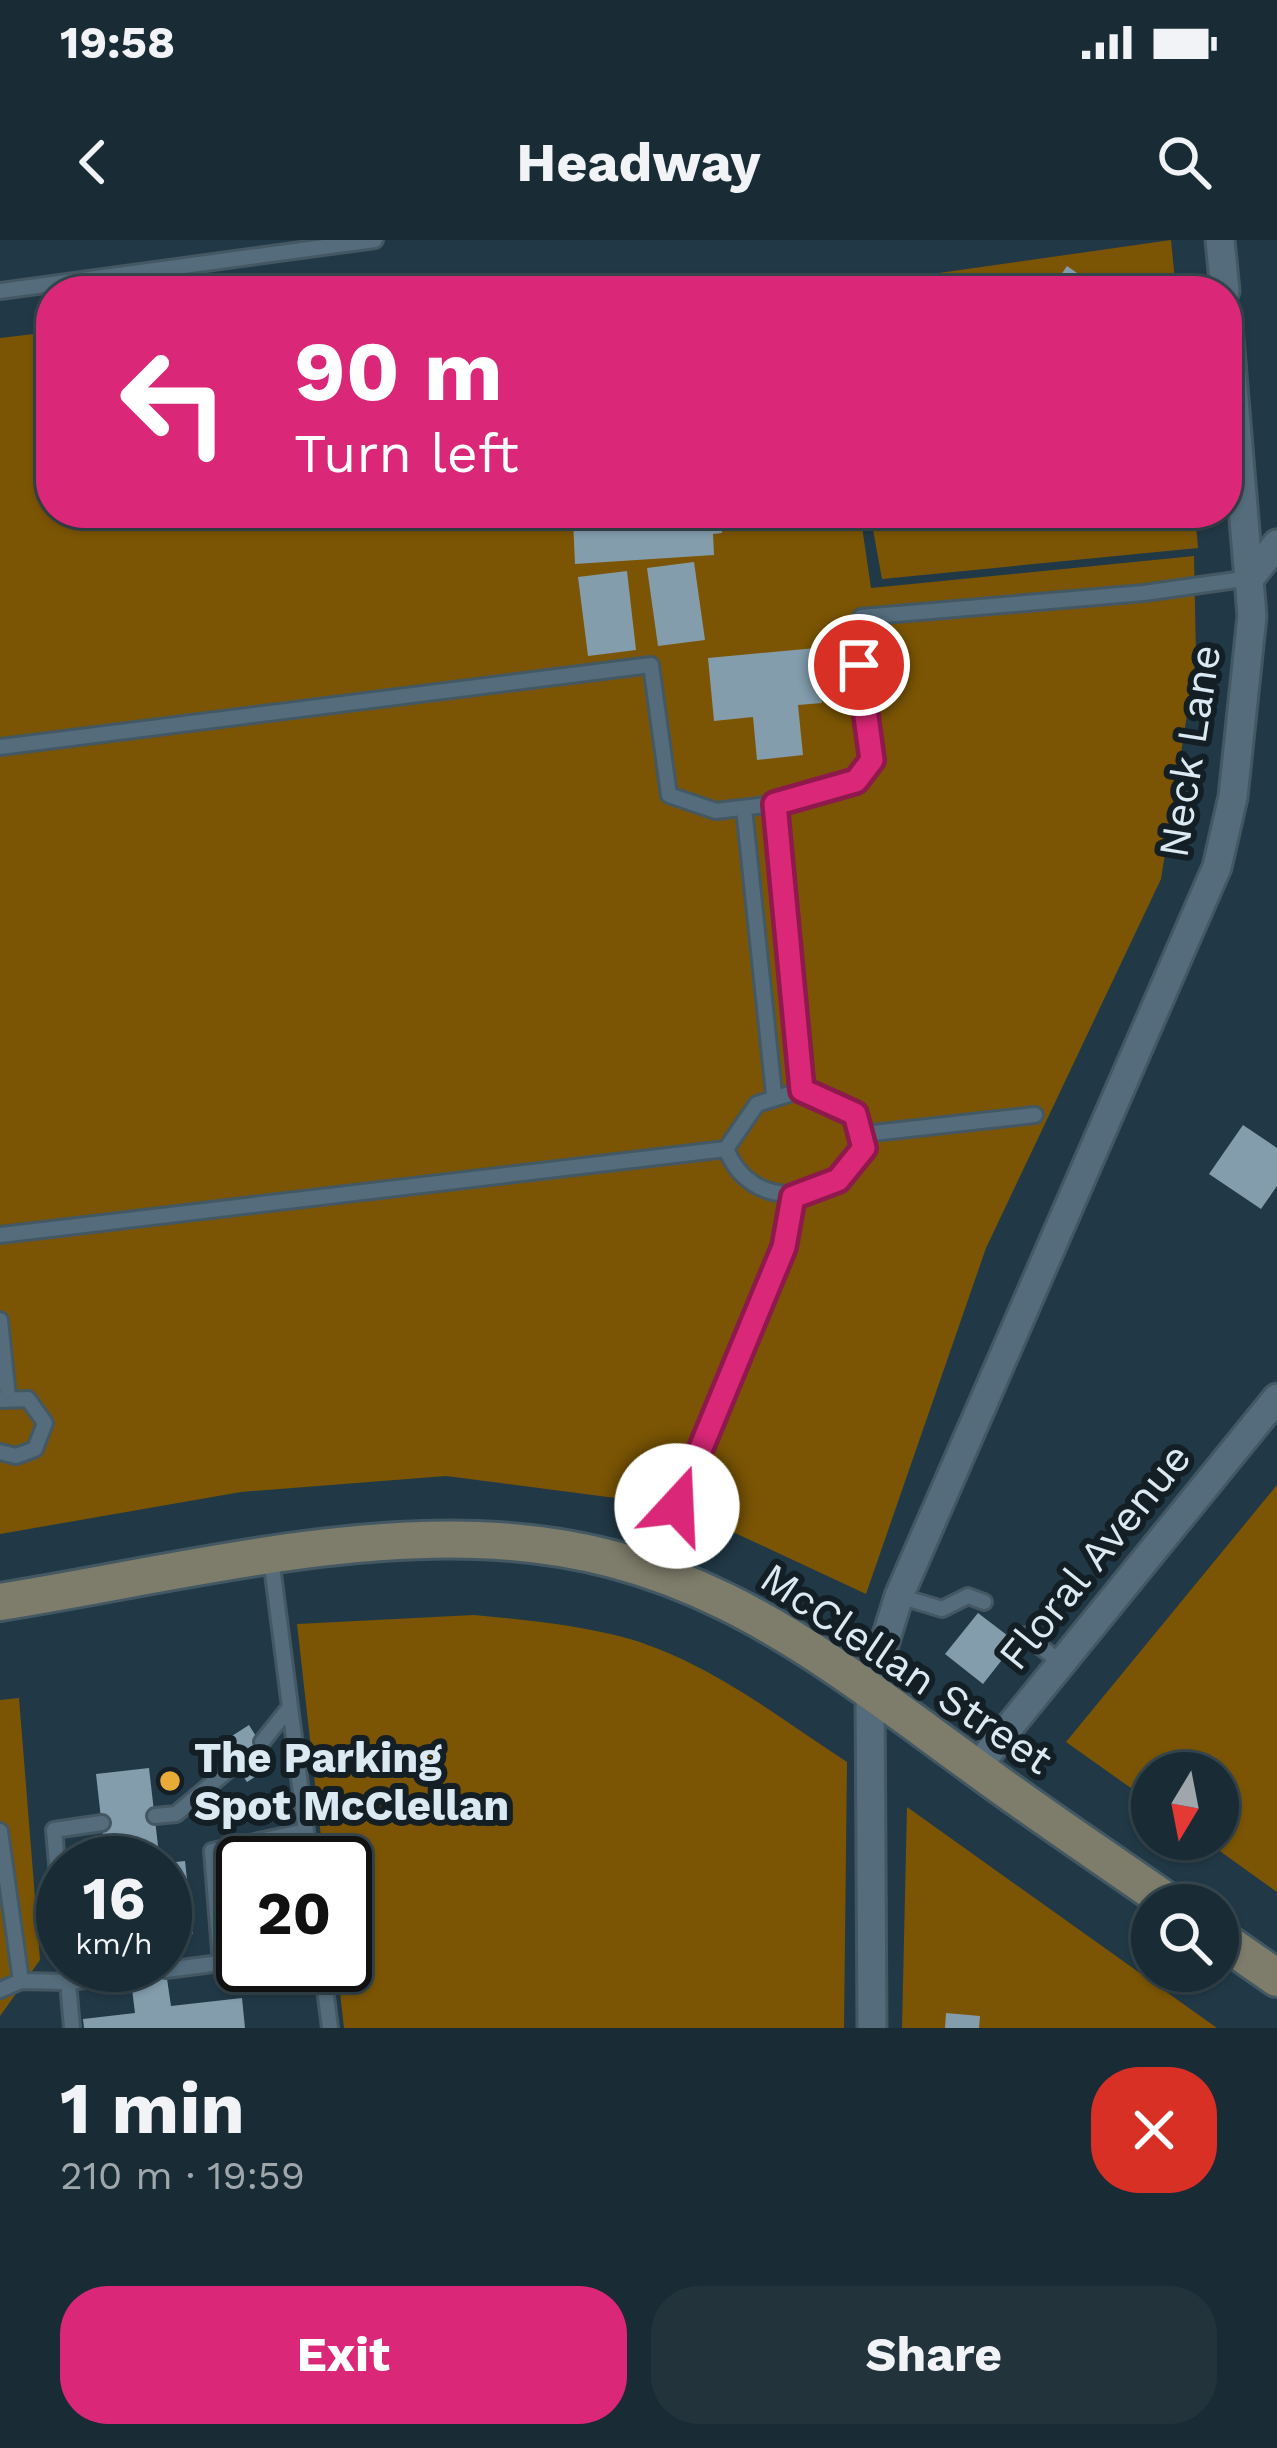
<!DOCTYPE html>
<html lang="en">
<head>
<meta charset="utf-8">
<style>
	body { margin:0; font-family:"Work Sans",sans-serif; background:#22333c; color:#f1f3f6; height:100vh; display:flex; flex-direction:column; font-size:45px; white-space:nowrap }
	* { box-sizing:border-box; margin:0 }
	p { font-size:39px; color:#9fa7ac }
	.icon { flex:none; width:66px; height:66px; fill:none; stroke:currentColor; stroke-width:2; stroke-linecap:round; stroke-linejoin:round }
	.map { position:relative; height:1788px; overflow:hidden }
	.side { display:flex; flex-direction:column; background:#192b34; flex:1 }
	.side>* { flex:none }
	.top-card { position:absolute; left:36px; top:36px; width:1206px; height:252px; border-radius:48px; box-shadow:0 3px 9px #0004,0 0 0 3px #37474f; background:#db2777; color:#fff; overflow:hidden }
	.needle { width:78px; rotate:190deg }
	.controls { position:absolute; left:1131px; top:1512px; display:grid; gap:24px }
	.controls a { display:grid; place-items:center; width:108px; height:108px; border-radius:50%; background:#192b34; box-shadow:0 3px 9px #0004,0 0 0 3px #37474f; font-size:60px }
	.speed { position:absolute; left:36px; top:1596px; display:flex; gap:24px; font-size:60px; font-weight:700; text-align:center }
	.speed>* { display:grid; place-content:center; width:156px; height:156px; border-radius:50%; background:#192b34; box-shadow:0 3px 9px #0004,0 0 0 3px #37474f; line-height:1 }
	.speed small { font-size:30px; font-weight:400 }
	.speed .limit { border:6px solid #111; border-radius:18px; background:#fff; color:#111 }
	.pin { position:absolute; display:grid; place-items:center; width:102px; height:102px; color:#fff; margin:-51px; border:6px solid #fff; border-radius:50%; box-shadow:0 3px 12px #0007 }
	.me { position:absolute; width:132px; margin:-66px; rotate:20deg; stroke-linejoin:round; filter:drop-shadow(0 0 9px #0008) }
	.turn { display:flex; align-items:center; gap:42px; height:252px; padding:0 60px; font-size:54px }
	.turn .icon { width:156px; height:156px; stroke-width:2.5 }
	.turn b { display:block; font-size:84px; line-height:102px }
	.round { display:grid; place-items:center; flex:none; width:126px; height:126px; border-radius:48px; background:#22333c }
	.overview { display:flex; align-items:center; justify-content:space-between; height:204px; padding:0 60px }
	h1 { font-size:72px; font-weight:700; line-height:90px }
	.primary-button { display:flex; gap:24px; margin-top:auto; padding:24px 60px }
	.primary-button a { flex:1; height:138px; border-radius:48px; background:#db2777; color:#fff; font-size:48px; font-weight:700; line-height:138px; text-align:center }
	.primary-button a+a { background:#22333c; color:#f1f3f6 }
	.status { display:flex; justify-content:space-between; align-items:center; height:84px; padding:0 60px; background:#192b34; direction:ltr }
	.status svg { height:33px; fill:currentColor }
	header { display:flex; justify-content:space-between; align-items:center; height:156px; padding:0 60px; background:#192b34; font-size:54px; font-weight:700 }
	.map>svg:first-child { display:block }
	.green { fill:#7b5503 }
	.building { fill:#839dad }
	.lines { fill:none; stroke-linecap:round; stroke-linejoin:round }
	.lane-casing { stroke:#435863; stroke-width:20 }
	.street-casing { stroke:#435863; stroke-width:33 }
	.secondary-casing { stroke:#435863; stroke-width:42 }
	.lane { stroke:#546c7c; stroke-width:14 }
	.street { stroke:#546c7c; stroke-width:27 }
	.secondary { stroke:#7e7d6b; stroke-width:36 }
	.route-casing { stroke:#8e194d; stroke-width:30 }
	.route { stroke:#db2777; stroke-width:21 }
	.poi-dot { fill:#e9ab38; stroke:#141e25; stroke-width:4.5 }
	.labels { text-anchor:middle; stroke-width:12; stroke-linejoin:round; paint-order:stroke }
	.street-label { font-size:42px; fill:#dbe9f2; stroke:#141e25 }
	.poi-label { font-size:42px; font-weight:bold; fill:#dbe9f2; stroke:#141e25; text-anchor:start }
</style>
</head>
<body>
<div class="status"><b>19:58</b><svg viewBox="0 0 49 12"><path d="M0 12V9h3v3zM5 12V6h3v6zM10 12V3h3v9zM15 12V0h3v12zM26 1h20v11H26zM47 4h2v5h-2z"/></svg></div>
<header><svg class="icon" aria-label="back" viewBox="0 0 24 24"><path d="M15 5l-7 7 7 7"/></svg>Headway<svg class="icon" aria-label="search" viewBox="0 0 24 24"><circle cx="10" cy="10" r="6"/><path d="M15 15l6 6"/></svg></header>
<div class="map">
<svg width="1277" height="1788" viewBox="0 0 1277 1788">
	<rect width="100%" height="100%" fill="#213946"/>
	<path class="green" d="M1171,0L1176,51H813Z
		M51,92V273H860L871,348L1194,316L1196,418L1161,639L986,1008L866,1354L677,1266L446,1236L241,1252L0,1294V98Z
		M870,273H1195L1198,308L882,339Z
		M1277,1245V1652L1203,1599H1218V1533H1152V1563L1066,1502Z
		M474,1375C526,1380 579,1385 630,1399C710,1423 778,1477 847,1522L844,1788H344L337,1725H345V1623H324L297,1384Z
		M19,1458L40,1720L0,1776V1460Z
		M907,1567L1217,1788H902Z"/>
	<path class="building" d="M1067,26L1103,51H1050Z
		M721,273L722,293L713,294L714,315L575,324L573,280Z
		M694,322L705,400L658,406L647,328Z
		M627,331L636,410L588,416L578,337Z
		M816,408L822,463L798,465L803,515L757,520L753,477L714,481L708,418Z
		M1243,885L1277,908V946L1261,969L1209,934Z
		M978,1373L1016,1402L983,1444L945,1414Z
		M249,1485L274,1525L247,1542L221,1503Z
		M149,1528L160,1623H106L96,1534Z
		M185,1621L193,1694L169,1696L171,1715L165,1716V1623Z
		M129,1725H165L171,1766L242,1758L245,1788H84L83,1779L135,1773Z
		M254,1725H287L289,1738L257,1742Z
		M946,1773L980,1776L979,1788H945Z"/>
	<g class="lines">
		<defs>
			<path id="lane" d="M0,51L375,0
				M0,507L651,425L669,555L716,571L775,564
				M744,568L774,854
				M802,850L775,564L856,541L872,521L859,425L861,377L1144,353L1250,338
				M802,850L855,874L864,908C831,962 753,975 726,909L757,864Z
				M864,894L1035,875
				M0,995L726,909
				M0,1080L8,1157
				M0,1160L28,1159L45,1183L35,1209L16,1216L0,1212
				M271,1318L310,1623
				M653,1329L685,1238L784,1007L793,957
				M899,1356L942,1369L968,1356L984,1362
				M1026,1395L1061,1423
				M262,1502L290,1467
				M155,1576L176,1574L235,1524
				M0,1591L21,1741L68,1742L72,1788
				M63,1690L54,1590L102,1583
				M221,1723L212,1611L306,1591
				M66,1725L68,1742L130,1735
				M322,1725L330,1788
				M166,1730L243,1720
				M0,1750L21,1741"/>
			<path id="street" d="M1220,0L1225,51
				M1250,338L1277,304
				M976,1528L1277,1158
				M872,1788L870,1450L899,1356L1217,627L1233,557L1252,376L1227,74"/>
			<path id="secondary" d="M0,1362C156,1337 319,1295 477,1300C689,1307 809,1406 971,1524C1037,1573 1105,1618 1172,1665
				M1218,1697L1277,1738"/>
		</defs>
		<use href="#lane" class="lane-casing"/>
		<use href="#street" class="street-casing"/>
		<use href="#secondary" class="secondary-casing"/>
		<use href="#lane" class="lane"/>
		<use href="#street" class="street"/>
		<use href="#secondary" class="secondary"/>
	</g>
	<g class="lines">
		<defs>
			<path id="route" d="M677,1266L784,1007L793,957L838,940L864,908L855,874L802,850L775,564L856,541L872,520L859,425"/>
		</defs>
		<use href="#route" class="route-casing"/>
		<use href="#route" class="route"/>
	</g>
	<circle class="poi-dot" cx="170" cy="1541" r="12"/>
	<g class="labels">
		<g class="street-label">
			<text transform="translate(1189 511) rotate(-81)" y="15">Neck Lane</text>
			<text transform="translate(1094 1316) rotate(-51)" y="15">Floral Avenue</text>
			<text transform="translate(907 1428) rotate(34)" y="15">McClellan Street</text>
		</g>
		<g class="poi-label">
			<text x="194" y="1532">The Parking<tspan x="194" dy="48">Spot McClellan</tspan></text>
		</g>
	</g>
</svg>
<div class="controls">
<a><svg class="needle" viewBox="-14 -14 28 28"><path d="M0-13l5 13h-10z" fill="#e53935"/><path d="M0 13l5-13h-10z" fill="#9fa7ac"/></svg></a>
<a><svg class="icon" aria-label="search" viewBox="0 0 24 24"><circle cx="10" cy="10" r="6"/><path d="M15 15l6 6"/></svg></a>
</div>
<div class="speed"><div>16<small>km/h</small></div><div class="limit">20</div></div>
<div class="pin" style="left:859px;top:425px;background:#d93025"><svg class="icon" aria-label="arrive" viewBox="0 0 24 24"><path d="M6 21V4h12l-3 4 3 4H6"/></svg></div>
<svg class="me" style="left:677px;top:1266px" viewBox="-20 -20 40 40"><circle r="19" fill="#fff"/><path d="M0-13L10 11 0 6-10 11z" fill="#db2777"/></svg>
<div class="top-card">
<div class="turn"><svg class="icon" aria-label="left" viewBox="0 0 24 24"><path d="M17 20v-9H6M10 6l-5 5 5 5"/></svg><div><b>90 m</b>Turn left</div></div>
</div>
</div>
<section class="side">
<div class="overview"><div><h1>1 min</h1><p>210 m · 19:59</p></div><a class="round" style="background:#d93025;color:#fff"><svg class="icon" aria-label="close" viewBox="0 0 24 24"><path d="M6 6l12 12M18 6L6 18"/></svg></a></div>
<div class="primary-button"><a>Exit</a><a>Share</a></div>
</section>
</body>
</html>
